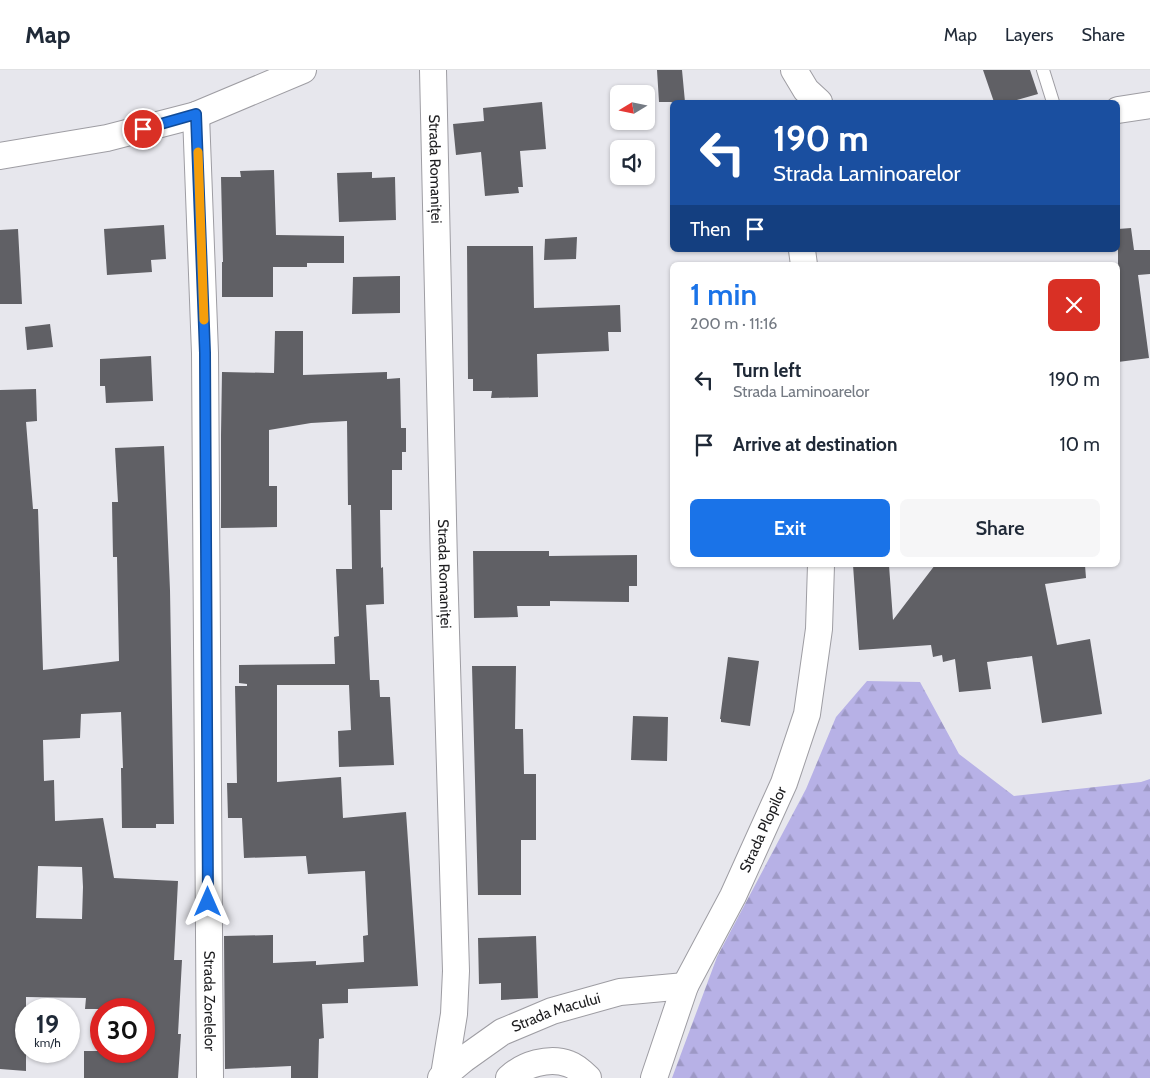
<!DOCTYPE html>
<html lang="en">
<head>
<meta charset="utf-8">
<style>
	body { margin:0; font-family:Cabin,sans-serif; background:#f6f6f7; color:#1f2937; height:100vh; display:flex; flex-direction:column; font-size:19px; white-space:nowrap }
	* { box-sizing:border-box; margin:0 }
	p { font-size:16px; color:#747a83 }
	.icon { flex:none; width:28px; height:28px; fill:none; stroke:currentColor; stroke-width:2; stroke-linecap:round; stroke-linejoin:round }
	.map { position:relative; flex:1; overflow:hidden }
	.drawer { position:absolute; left:670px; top:192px; width:450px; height:305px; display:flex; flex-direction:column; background:#fff; border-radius:8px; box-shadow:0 1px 4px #0004 }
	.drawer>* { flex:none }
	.hud { position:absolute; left:670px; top:30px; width:450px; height:152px; border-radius:8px; box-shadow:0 1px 4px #0004; background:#1a4fa0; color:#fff; overflow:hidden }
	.needle { width:32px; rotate:260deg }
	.tools { position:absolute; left:610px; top:15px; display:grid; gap:10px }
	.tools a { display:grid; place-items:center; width:45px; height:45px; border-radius:8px; background:#fff; box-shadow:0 1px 4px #0004; font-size:25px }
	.speed { position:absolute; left:15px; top:928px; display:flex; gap:10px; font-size:25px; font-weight:700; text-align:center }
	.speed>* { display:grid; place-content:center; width:65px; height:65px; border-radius:50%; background:#fff; box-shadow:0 1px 4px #0004; line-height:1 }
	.speed small { font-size:12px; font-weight:400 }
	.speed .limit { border:8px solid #d22; background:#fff; color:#111 }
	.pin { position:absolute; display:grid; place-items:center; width:42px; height:42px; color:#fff; margin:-21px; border:2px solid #fff; border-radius:50%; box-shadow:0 1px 5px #0007 }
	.me { position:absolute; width:55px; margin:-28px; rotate:0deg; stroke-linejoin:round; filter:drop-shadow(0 0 4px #0008) }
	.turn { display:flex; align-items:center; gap:18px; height:105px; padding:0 20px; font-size:22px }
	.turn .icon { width:65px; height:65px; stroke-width:2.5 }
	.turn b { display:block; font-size:35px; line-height:42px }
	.then { display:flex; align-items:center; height:48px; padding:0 20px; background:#0003; gap:10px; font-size:19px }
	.round { display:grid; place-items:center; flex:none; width:52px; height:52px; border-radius:8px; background:#f6f6f7 }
	.headline { display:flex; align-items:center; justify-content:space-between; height:85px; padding:0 20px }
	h1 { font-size:30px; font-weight:600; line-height:38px; color:#1a73e8 }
	.primary-button { display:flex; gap:10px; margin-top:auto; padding:10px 20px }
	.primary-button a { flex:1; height:58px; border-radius:8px; background:#1a73e8; color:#fff; font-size:20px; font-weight:600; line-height:58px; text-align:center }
	.primary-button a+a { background:#f6f6f7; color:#1f2937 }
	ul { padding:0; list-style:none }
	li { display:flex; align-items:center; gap:15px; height:65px; padding:0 20px }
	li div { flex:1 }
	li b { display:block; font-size:19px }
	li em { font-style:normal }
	header { display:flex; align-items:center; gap:30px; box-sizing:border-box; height:70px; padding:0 25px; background:#fff; border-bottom:1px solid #e0e1e3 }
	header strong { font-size:24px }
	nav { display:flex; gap:28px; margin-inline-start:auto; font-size:18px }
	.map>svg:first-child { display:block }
	.forest { fill:url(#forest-firs) }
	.building { fill:#606065; fill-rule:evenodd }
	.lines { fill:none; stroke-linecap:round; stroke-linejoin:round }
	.lane-casing { stroke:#9e9da3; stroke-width:14 }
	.street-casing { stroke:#9e9da3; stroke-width:28 }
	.lane { stroke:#fff; stroke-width:12 }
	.street { stroke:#fff; stroke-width:26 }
	.route-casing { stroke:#114b97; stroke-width:12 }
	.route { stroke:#1a73e8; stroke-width:9 }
	.slow { stroke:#f59e0b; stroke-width:9 }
	.labels { text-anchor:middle; stroke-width:5; stroke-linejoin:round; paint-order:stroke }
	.street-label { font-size:15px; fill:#1d1d1f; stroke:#f5f4fb }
</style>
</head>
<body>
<header>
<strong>Map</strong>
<nav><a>Map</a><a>Layers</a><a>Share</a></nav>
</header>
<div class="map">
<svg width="1150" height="1008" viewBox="0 0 1150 1008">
	<defs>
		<pattern id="forest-firs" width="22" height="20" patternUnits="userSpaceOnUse" patternTransform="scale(1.25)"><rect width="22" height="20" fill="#b7b1e6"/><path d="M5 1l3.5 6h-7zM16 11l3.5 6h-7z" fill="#9d98c5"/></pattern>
	</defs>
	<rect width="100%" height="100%" fill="#e7e7ed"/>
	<path class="forest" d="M867,611L920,612L959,684L1014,726L1141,712L1150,709V1008H672L717,887L806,719L836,647Z"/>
	<path class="building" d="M657,0H682L685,32H659Z
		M983,0H1030L1038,24L1010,32H994Z
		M542,32L546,79L520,81L523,117H518L519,123L485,126L481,82L456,85L453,54L484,51L483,38Z
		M274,100L276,165L344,166V193H307V197H273V227H222V192H223L221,107H241L240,101Z
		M372,102V108L395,107L396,150L339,152L337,103Z
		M164,155L166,189L151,190L152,202L107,205L104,159Z
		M1131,158L1134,180H1150V204L1138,205L1149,288L1118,292V159Z
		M18,159L22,234H0V160Z
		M577,167L576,189L544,190L545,169Z
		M467,176H533L534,238L620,235L621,262H608L609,281L537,284L538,327L491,328L492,321H473V309H468Z
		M400,206V243L352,244L353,207Z
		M50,254L53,277L27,280L25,257Z
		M275,261H303V305L387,302V309L400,308L401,358H406V382H402V400H392V440H380L381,498L383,497L384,534L366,535L370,610H379L380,627H390L394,695L339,697L338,661L351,660L349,615H277V712L341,707L343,748L406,742L418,916L348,919V933L322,934L324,968L319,969L318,1008H291V996L225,999L224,866L273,865V893L316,891V895L364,892L363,866L368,865L365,801L308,804L306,786L244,788L242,748H228L227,713H237L235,616H247V614L239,613V595L335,594L334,567L339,566L336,499H352L351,435H348L347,351L311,353L269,360V416H277V457L221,458V365L222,302L274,303Z
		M151,286L153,331L106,333L105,316H100V289Z
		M36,319L37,351L26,352L33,439H38L43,600L119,591L117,487H113L112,432H118L115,378L164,376L170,520L174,754H156V758H122L121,698H123L121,642L81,644L80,668L43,670L44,711L54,710L55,751L103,748L114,808L178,811L174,890H182L178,964H181L178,1008H84V981H144V939H85L86,928L26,927V1001L0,999V320ZM38,796L82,797L83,817L82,849L36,848Z
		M473,481H549V486L637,485V516H629V532L550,531V536H517L518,547L474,548Z
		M853,495H889L893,550L935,495H1085L1086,508L1045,514L1057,575L1090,569L1102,644L1042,653L1032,586L987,592L991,619L959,622L955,589L943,592L942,585L933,587L931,575L859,580Z
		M728,587L759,591L750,656L721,652V649H720Z
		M472,596H516L515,659H523L524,704H536V770H521V825H478Z
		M633,646L668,647L667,691L631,690Z
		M536,866L538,928L501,930V913L479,914L478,868Z"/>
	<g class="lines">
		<defs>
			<path id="lane" d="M1043,0L1053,32"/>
			<g id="street">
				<path id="s1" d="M433,0L444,494L456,901L454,944L444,1005"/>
				<path d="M794,0L806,20L819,32"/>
				<path d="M1118,40L1150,35"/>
				<path id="s2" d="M196,45L205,283L210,1008"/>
				<path d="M0,86L107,68L196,45L303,0"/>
				<path d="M802,180L804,195"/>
				<path id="s3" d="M441,1008L464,989L502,962L552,941L620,922L685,916"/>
				<path d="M509,1008C523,995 549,986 569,994C575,996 583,1003 588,1008"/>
				<path id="s4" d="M654,1008L685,916L733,826L784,713L807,644L819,559L821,495"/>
			</g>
		</defs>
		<use href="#lane" class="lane-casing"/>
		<use href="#street" class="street-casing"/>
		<use href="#lane" class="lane"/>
		<use href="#street" class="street"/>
	</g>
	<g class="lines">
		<defs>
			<path id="route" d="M143,59L196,44L205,283L208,832"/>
		</defs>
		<use href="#route" class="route-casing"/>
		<use href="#route" class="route"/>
		<path class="slow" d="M198,82L204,250"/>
	</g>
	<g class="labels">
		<g class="street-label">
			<text dy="5" stroke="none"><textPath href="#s1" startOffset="99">Strada Romaniței</textPath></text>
			<text dy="5" stroke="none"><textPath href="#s1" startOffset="504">Strada Romaniței</textPath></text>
			<text dy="5" stroke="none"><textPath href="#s4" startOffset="272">Strada Plopilor</textPath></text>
			<text dy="5" stroke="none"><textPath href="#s2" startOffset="886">Strada Zorelelor</textPath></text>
			<text dy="5" stroke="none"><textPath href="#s3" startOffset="134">Strada Macului</textPath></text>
		</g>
	</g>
</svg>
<div class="tools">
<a><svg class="needle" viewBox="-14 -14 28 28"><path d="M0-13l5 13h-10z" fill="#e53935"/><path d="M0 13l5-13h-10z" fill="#747a83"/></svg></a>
<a><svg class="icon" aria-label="sound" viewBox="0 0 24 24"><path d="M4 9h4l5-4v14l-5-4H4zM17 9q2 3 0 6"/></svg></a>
</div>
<div class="speed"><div>19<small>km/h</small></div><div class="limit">30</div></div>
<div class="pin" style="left:143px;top:59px;background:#d93025"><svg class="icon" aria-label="arrive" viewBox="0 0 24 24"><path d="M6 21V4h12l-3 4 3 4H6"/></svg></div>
<svg class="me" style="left:208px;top:832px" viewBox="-20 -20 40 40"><path d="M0-17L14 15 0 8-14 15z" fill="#1a73e8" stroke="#fff" stroke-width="4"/></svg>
<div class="hud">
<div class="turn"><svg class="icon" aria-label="left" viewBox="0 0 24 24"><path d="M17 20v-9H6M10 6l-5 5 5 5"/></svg><div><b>190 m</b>Strada Laminoarelor</div></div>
<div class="then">Then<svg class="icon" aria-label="arrive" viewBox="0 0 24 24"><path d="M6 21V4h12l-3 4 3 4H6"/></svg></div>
</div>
<section class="drawer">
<div class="headline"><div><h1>1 min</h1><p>200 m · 11:16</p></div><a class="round" style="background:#d93025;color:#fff"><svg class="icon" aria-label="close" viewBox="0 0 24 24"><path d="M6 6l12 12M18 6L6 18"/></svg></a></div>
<ul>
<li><svg class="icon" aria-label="left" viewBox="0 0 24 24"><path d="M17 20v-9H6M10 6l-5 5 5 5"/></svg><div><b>Turn left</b><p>Strada Laminoarelor</p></div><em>190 m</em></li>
<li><svg class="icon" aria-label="arrive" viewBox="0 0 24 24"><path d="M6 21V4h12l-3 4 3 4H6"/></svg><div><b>Arrive at destination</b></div><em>10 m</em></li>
</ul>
<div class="primary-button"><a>Exit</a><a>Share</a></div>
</section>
</div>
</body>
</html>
